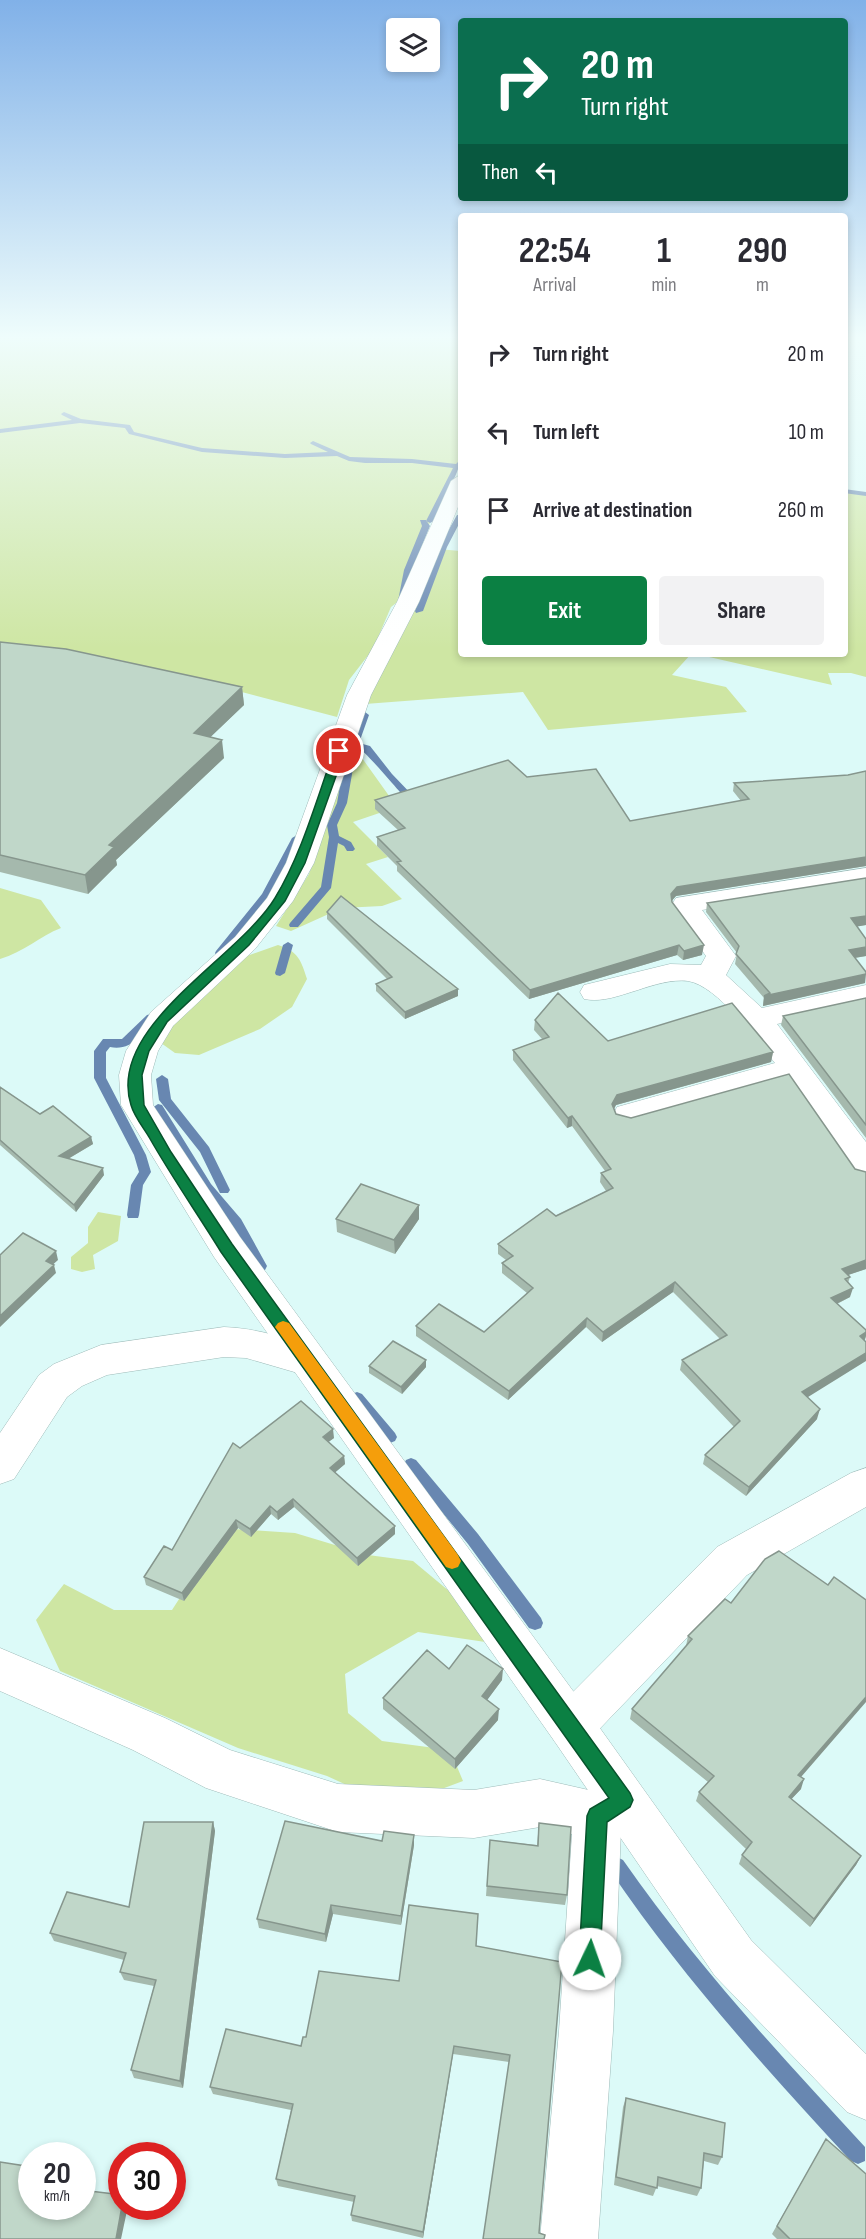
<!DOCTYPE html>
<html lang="en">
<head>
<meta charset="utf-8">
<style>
	body { margin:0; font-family:"Sofia Sans Condensed",sans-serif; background:#f2f2f3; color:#2b2b33; height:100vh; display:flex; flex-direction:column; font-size:22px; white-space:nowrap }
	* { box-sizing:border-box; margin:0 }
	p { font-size:20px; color:#7c7c81 }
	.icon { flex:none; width:33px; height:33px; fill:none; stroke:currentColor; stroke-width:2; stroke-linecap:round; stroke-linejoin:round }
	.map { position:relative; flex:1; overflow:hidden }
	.details { position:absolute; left:458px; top:213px; width:390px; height:444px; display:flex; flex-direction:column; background:#fff; border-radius:6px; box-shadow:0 3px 9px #0003 }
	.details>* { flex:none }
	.guide { position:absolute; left:458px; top:18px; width:390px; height:183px; border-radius:6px; box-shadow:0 3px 9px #0003; background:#0b6e4f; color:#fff; overflow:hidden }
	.buttons { position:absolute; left:386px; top:18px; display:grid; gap:12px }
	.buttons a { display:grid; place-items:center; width:54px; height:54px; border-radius:6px; background:#fff; box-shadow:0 3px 9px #0003; font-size:30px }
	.speed { position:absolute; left:18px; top:2142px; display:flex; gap:12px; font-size:30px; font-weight:700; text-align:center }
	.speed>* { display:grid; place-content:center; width:78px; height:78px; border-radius:50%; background:#fff; box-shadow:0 3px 9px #0003; line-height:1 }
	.speed small { font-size:15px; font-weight:400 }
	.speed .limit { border:9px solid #d22; background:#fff; color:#111 }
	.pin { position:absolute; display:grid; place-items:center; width:51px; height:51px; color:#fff; margin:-26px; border:3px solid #fff; border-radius:50%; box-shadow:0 2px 6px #0007 }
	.me { position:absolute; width:66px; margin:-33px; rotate:3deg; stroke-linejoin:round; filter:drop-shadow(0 0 4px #0008) }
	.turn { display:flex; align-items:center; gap:21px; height:126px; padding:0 24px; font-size:27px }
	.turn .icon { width:78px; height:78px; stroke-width:2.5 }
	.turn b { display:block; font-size:42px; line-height:51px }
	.then { display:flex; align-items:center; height:57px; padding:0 24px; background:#0003; gap:12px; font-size:22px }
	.eta { display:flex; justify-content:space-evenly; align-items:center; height:102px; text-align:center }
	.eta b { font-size:36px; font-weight:700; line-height:42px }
	.action { display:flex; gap:12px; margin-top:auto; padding:12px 24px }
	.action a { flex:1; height:69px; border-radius:6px; background:#0b8043; color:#fff; font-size:24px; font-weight:700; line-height:69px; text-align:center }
	.action a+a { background:#f2f2f3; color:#2b2b33 }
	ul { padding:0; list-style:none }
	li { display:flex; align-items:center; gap:18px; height:78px; padding:0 24px }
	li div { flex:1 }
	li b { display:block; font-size:22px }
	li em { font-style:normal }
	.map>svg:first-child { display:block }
	.green { fill:#cee6a3 }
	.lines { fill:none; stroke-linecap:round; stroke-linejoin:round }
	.stream { fill:#6887b1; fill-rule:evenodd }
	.street-casing { stroke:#9ebbb9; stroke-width:1 }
	.secondary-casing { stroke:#9ebbb9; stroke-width:1 }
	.street { fill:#fff; fill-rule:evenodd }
	.secondary { fill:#fff; fill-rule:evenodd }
	.wall { fill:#a5b9ad }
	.shaded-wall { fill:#86968d }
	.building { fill:#c0d7c9; stroke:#86968d; stroke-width:1.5 }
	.route { fill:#0b8043; stroke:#07532c; stroke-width:1.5 }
	.slow { fill:#f59e0b }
</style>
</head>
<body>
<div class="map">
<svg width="866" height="2239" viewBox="0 0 866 2239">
	<rect width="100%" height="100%" fill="#dcfaf8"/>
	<path class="green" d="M0,336H460V461L411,562L400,600L391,607L373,649L349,680L337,717L120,660L0,646Z
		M845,491L866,494V677L851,673H828L832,685L696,654H844Z
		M438,549L460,551V654H691L672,675L726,687L747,712L548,730L523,692L365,704L415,607Z
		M348,755L362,758L397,807L353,822L388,857L366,864L402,899L382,906L342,908L291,931L276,926L309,874L339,787Z
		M0,888L41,900L61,928C40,936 24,952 0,959Z
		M278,945C298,951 301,960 307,979L292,1007L260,1029L199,1055L175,1053L161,1043L170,1024L244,957Z
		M98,1212L121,1216L118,1241L93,1255L95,1269L82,1272L71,1269V1257L88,1243V1227Z
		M234,1529L295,1533L368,1555L413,1561L485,1621L492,1643L418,1632L345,1674L348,1713L382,1741L450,1750L463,1781L423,1796L375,1798L327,1776L238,1748L60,1671L36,1620L64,1584L114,1610H172L192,1579Z"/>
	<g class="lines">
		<path class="stream" d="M64,412L81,419L130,425L134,432L202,448L285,454L328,452L311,444L310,443L313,441L350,457L412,459L456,464L460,460C461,469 439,509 434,521L430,523L426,521L453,468L412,463H365L349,461L337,456L285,458L202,452L129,434L125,428L80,423L0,433V429L72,420L62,415L61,414Z
			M844,489L866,492V496L844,493Z
			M457,515H460V522L447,547L423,611L416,613L415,611L439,547Z
			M420,520H426L430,526L412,570L405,599L398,601L404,570L422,526Z
			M365,712L369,715L359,743L370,746L392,774L416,799V803H410C400,793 366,751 358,748L353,751L348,748L361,715Z
			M350,754L355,757L347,803L337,825L339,836L351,842L355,849L353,851H347L344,846L338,843L331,888L298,927H290L289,925L290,923L321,887L329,837L327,825L337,803L345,757Z
			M297,835L302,838L272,895L224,955H216L215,953L216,951L262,894L292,838Z
			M288,942L293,945L285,973L280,976L276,975L275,973L283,945Z
			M151,1014L157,1018C146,1033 130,1052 110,1047L106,1052V1078L146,1155L151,1172L143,1185L139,1215L138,1218H128L127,1215L131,1185L139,1172L134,1155L94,1078V1051L103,1039H122L147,1015Z
			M162,1075L168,1079L171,1099L209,1147L230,1190L228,1193H220L200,1152L159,1100L156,1079Z
			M158,1104L162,1105L211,1184L241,1219L267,1266L265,1270H255L231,1225L203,1190L152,1108Z
			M357,1392L362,1394L395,1433L397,1437L395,1441L390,1443L385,1441L352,1402L350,1398L352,1394Z
			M411,1458L416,1460L478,1534L541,1618L543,1623L541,1628L535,1630L529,1628L468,1544L406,1468L404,1464L406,1460Z
			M617,1857L623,1860C695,1963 780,2055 865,2147V2161L858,2164L851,2161C766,2069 682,1976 611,1872L608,1866L611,1860Z"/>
		<defs>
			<path id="street" d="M866,868V884L702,910L736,956L726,975L762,1008L866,985V1005L777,1024L866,1142V1180L854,1177L788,1081L629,1126L617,1123L613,1115L617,1107L775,1063C756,1040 718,986 688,981C672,979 653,985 638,990C621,995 602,1003 584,999L580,992L584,985L670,964L701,965L706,956L673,910L672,904L676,898Z
				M224,1327C257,1328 290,1339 322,1350L327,1361L322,1372L308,1376L246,1358L224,1357L107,1375L82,1386L67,1397L14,1479L0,1484V1433L39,1375L54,1364L101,1345Z
				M866,1468V1507L747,1575L587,1742L571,1749L555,1742L548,1726L555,1710L717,1547L851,1473Z
				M0,1648L165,1718L230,1750L338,1784L474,1790L540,1779L593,1791L617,1780L634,1787L641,1804L634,1821L621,1829L613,2031L598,2239H540L559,2031L572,1834L540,1827L474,1838L338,1832L206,1788L133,1750L0,1691Z"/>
			<path id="secondary" d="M460,475V502L419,602L371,695L314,863L293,901L255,949L173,1026L158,1051L151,1075L153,1105L240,1237L587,1710L751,1940L866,2054V2120L847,2112L715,1976L555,1742L214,1257L121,1105L119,1075L126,1051L151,1012L235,937L267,898L286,863L347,695L397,602L451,481Z"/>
		</defs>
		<use href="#street" class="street-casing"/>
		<use href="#secondary" class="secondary-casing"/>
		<use href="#street" class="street"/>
		<use href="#secondary" class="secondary"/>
	</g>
	<path class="wall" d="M0,642L242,687L244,705L210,737L224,758L116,860L117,865L88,894L0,872Z
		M866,771V866L676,896L672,900V902L702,955L683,960L677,955L529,999L397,871V866L377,846V837L398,830L375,809V800L527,777L630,821L741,801L733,791L734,783L848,775Z
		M866,878V925L857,926L866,956L855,958L865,983L763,1006L764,998L735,964L737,953L706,912L707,903Z
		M327,912L458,989V996L405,1019L376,991V984L387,979L327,919Z
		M866,998V1138L781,1025L783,1016Z
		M535,1020L608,1041L773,1052L771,1062L616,1105L614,1109L616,1114L866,1269L848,1275L850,1277L848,1283L850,1297L837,1304L866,1336L865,1340L807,1397L817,1419L746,1496L703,1464L705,1455L734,1427L680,1370L682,1360L720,1339L673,1292L602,1342L586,1327L508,1400L416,1336V1326L484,1332L527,1293L502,1273V1263L506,1260L498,1254V1244L606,1191L600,1182L601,1173L605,1171L572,1126L567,1128L513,1060V1050L542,1039L534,1030Z
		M0,1087L40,1114L91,1137L93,1144L68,1159L104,1175L76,1212L0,1145Z
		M419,1205V1219L395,1254L337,1232L336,1219Z
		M369,1366L426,1367L402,1394L369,1373Z
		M334,1438L328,1442L344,1456L345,1464L335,1472L395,1526V1534L358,1566L294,1507L278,1520L271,1514L251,1537L238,1528L184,1601L146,1585L144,1577L172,1550L240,1448Z
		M725,1599L801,1777V1789L791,1799L861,1856L856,1865L810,1927L739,1864L742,1855L746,1849L696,1801L699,1792L708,1782L630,1719L632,1709L686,1646L688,1636Z
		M449,1669L502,1680L487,1700L498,1720L455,1769L383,1709V1698Z
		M213,1822L215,1831L183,2088L134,2078L131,2070L154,1986L124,1980L120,1972L124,1960L54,1941L50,1933L129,1907Z
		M539,1823L567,1895L565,1905L486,1896L490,1840L537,1845Z
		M414,1835V1845L401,1925L333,1914L326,1942L259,1928L257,1919L382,1841Z
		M476,1946L562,1962L483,2239L509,2062L453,2054L423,2238L352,2221L351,2215L354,2202L278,2186L276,2179L291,2110L213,2094L210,2087L301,2046L306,2037L399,1981Z
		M626,2098L722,2157L718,2165L704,2161L701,2188L697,2196L657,2186L653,2196L614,2185L623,2107Z
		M826,2139L866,2239H777L772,2234Z"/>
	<path class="shaded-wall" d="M242,687L244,705L196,751L194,733Z
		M222,740L224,758L116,860L117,865L88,894L85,875L109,845Z
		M866,857V866L676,896L670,903L671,894L677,887Z
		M866,916V925L849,928L851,918Z
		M679,945L677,955L529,999L530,990Z
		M704,945L702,955L683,960L684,951Z
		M866,947V956L847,959L849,950Z
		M866,974L865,983L763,1006L764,996Z
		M458,989V996L405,1019V1012Z
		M773,1052L771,1062L616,1105L611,1114L612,1104L617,1095Z
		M572,1116V1126L567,1128L568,1118Z
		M91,1137L93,1144L61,1163L59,1156Z
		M103,1168L104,1175L76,1212L74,1205Z
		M419,1205V1219L395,1254L394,1240Z
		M56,1251L58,1260L48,1269L46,1261Z
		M866,1260V1269L839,1278L842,1269Z
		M54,1265L56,1273L0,1327V1316Z
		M675,1282L673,1292L602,1342L603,1332Z
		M853,1288L850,1297L828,1308L831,1298Z
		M587,1318L586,1327L508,1400L509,1391Z
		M866,1332V1336L864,1341L860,1336Z
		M866,1353V1361L800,1402L802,1392Z
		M426,1360V1367L402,1394L401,1387Z
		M820,1409L817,1419L746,1496L749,1487Z
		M333,1429L334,1438L323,1446V1437Z
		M344,1456L345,1464L331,1476L330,1468Z
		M293,1499L294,1507L278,1520L277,1512Z
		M270,1506L271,1514L251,1537L250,1529Z
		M236,1520L238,1528L184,1601L182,1593Z
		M395,1526V1534L358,1566L357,1558Z
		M503,1669L502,1680L482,1707V1696Z
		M866,1697V1702L795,1784L798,1775Z
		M499,1709L498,1720L455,1769V1759Z
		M804,1779L801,1789L785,1806L789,1797Z
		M213,1822L215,1831L183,2088L180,2081Z
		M414,1835V1845L401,1925V1916Z
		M861,1856L856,1865L810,1927L814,1919Z
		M331,1905L333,1914L326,1942L325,1934Z
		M454,2046L453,2054L423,2238V2232Z
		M122,2206H128L121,2239H116Z"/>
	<path class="building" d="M0,642L66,649L242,687L194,733L222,740L109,845L114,847L85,875L0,855Z
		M508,760L527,777L596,769L630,821L749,799L734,783L848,775L866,771V857L677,887L671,894L672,902L704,945L684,951L679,945L530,990L397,862L401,861L377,837L405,828L375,800Z
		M866,878V916L851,918L866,939V947L849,950L866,972V974L764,996L770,993L736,954L739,946L707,903Z
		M341,896L458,989L405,1012L376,984L392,977L327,912Z
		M558,993L608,1041L732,1003L773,1052L617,1095L612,1104L616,1114L631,1118L789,1074L855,1169L866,1172V1260L842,1269L850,1277L845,1279L853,1288L831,1298L866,1330V1332L860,1336L866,1342V1353L802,1392L820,1409L749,1487L705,1455L740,1421L682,1360L727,1335L675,1282L603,1332L587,1318L509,1391L416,1326L439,1304L484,1332L533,1288L502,1263L513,1256L498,1244L547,1209L556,1216L613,1188L601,1173L611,1169L572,1116L568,1118L513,1050L549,1037L535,1020Z
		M866,998V1125L783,1016Z
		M0,1087L40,1114L53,1106L91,1137L59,1156L103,1168L74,1205L0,1140Z
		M361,1184L419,1205L394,1240L336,1219Z
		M23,1233L56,1251L46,1261L54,1265L0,1316V1255Z
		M393,1341L426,1360L401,1387L369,1366Z
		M301,1401L333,1429L323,1437L344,1456L330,1468L395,1526L357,1558L293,1499L277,1512L270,1506L250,1529L236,1520L182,1593L144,1577L164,1546L172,1550L233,1443L240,1448Z
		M779,1551L828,1585L834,1577L866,1600V1697L798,1775L804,1779L789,1797L861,1856L814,1919L742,1855L752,1842L699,1792L714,1776L632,1709L692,1639L688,1636L725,1599L731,1603L765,1559Z
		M467,1645L503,1669L482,1696L499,1709L455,1759L383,1698L427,1650L449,1669Z
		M285,1821L382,1841L384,1831L414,1835L401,1916L331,1905L325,1934L257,1919Z
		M144,1822H213L180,2081L131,2070L156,1980L120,1972L126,1953L50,1933L67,1892L129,1907Z
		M539,1823L571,1827L567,1895L487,1886L490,1840L538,1846Z
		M409,1905L478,1914L476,1946L562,1962L539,2233L545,2235L544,2239H483L510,2055L454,2046L423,2232L351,2215L355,2196L276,2179L293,2104L210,2087L226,2029L301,2046L303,2037H306L319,1971L399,1981Z
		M626,2098L725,2123L722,2157L704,2153L701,2188L658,2177L657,2188L616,2177Z
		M826,2139L866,2174V2239H790L777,2226Z
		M0,2162L32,2167V2206H82V2190L122,2195V2206L116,2239H0Z"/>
	<linearGradient id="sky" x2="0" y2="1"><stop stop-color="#81b1e8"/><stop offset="0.52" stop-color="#effdfc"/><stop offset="1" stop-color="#effdfc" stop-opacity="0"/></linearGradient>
	<rect width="866" height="649" fill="url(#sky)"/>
	<path class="route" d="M339,748L345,751L305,863L285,901L249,945L167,1022L149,1051L142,1075L144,1105L171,1152L232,1244L630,1793L633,1800L630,1807L607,1822L600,1959L597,1967L590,1970L582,1967L579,1959L587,1816L590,1809L609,1798L221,1252C197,1213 171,1176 149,1137C143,1127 134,1116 131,1105C106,1026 239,958 275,898C302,853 316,801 334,751Z"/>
	<path class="slow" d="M283,1321L289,1323L458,1555L461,1561L458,1567L452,1569L446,1567L278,1331L275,1327L278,1323Z"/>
</svg>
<div class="buttons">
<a><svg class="icon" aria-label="layers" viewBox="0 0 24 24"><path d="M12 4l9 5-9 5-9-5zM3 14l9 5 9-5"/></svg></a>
</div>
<div class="speed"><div>20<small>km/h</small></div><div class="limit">30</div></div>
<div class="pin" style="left:339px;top:751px;background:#d93025"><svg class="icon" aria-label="arrive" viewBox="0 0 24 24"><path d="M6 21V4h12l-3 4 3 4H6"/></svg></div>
<svg class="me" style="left:590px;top:1959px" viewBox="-20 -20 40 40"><circle r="19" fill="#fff"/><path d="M0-13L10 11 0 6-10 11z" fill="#0b8043"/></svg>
<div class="guide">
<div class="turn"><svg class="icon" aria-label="right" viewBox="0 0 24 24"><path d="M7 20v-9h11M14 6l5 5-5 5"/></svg><div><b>20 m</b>Turn right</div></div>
<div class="then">Then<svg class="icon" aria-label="left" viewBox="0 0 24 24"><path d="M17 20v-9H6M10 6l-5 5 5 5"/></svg></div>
</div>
<section class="details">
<div class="eta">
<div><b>22:54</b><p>Arrival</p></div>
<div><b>1</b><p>min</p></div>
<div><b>290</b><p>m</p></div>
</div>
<ul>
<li><svg class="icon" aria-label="right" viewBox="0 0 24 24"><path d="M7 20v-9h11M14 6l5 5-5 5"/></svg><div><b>Turn right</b></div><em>20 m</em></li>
<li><svg class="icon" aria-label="left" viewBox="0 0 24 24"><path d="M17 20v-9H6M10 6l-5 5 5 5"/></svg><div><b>Turn left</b></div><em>10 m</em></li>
<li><svg class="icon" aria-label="arrive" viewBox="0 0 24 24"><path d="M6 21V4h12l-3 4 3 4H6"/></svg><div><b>Arrive at destination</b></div><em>260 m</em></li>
</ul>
<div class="action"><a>Exit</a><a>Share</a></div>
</section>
</div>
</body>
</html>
